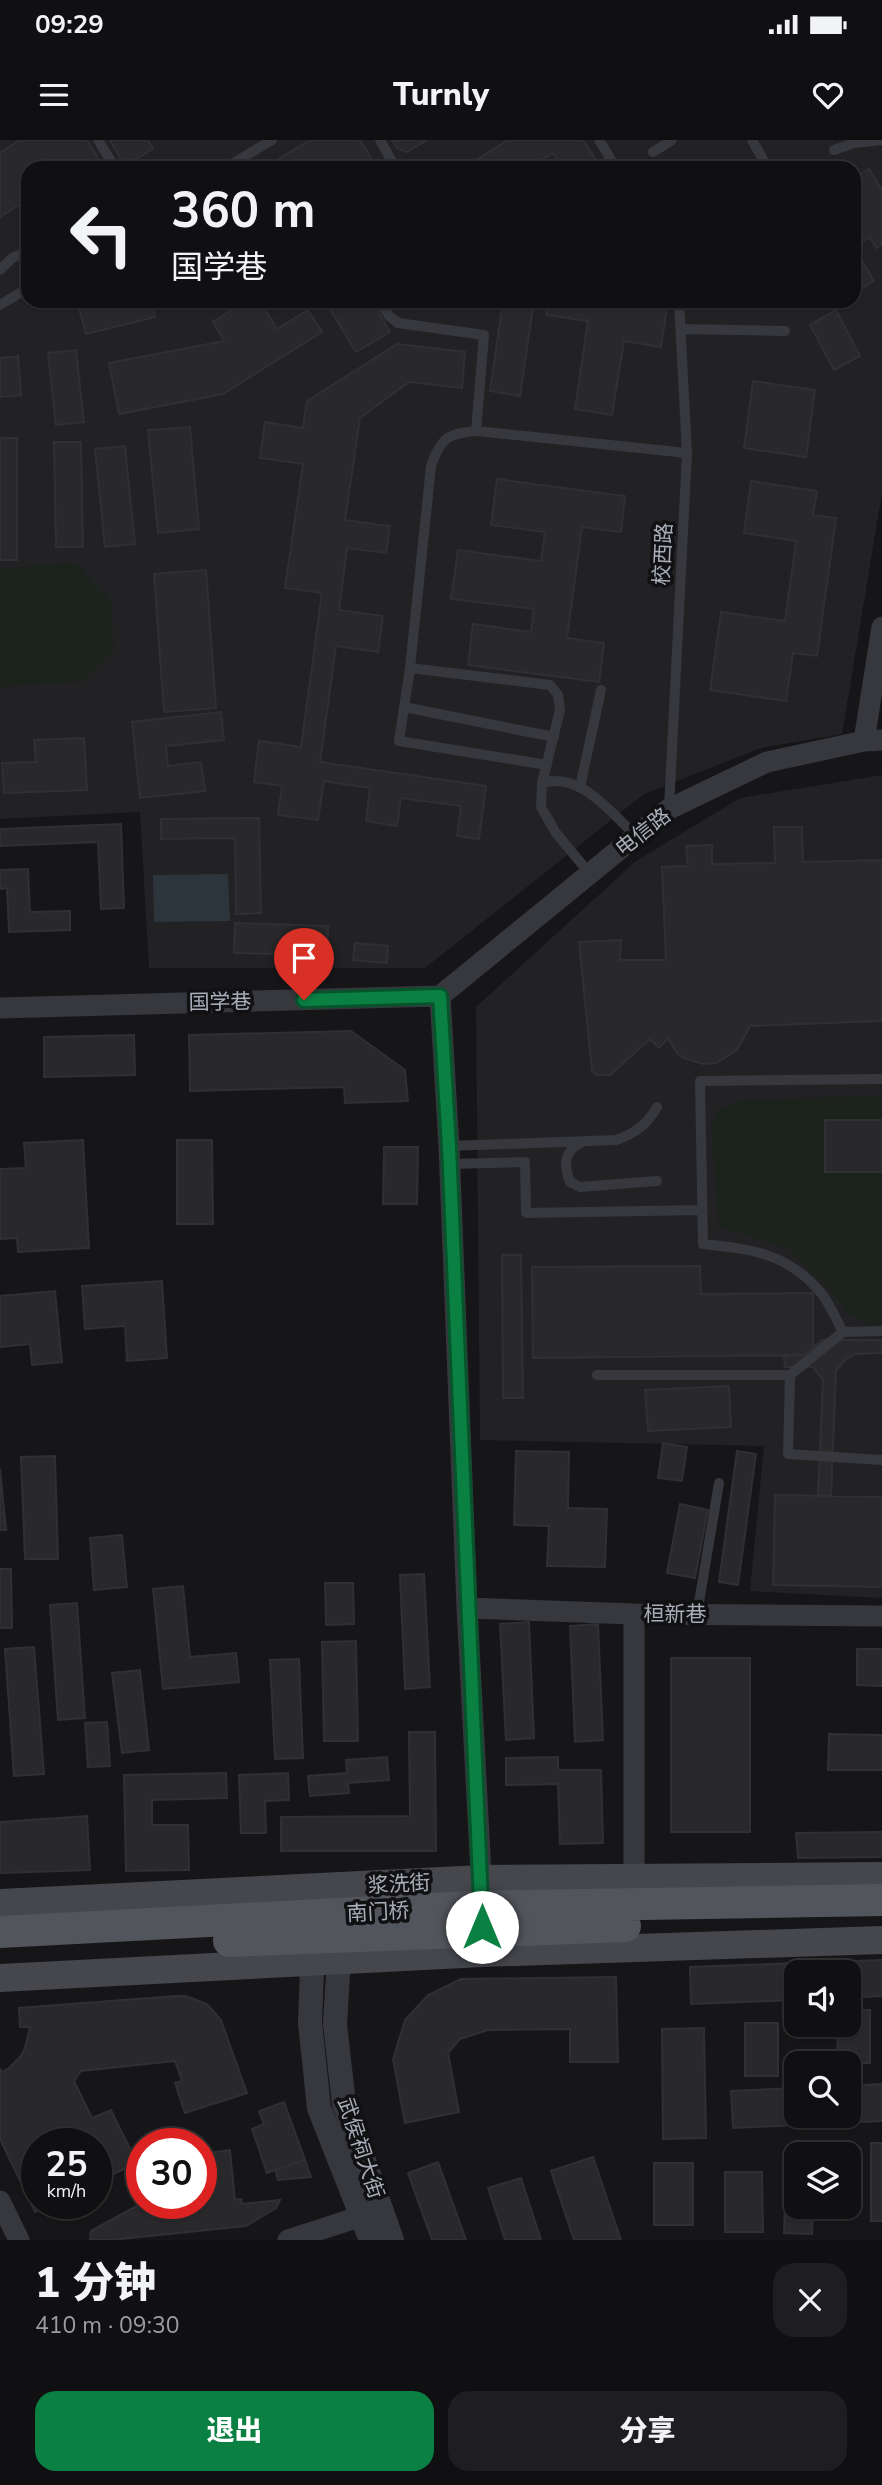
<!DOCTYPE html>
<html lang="zh">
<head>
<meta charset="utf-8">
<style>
	body { margin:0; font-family:"Nunito Sans","Noto Sans SC",sans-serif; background:#1e1e20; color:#f1f3f6; height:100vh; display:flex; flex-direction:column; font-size:26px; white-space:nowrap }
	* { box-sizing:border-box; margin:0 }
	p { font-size:23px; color:#9c9d9f }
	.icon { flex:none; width:38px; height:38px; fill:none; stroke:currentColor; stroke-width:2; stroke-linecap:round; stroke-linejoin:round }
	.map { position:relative; height:2100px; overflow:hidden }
	.details { display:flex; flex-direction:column; background:#101012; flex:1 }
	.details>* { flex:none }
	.guide { position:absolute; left:21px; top:21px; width:840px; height:147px; border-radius:21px; box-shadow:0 2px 5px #0004,0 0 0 2px #303032; background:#101012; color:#f1f3f6; overflow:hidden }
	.controls { position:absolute; left:784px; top:1820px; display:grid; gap:14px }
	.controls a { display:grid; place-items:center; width:77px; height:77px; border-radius:14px; background:#101012; box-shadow:0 2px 5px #0004,0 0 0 2px #303032; font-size:35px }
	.speed { position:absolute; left:21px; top:1988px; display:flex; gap:14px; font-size:35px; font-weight:700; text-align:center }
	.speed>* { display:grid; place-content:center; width:91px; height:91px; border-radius:50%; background:#101012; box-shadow:0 2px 5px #0004,0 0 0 2px #303032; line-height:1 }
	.speed small { font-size:18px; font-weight:400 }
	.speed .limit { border:10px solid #d22; background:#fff; color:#111 }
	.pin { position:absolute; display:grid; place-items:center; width:60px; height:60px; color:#fff; margin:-72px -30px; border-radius:50% 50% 50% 0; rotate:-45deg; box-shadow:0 0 7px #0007 }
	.pin .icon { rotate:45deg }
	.me { position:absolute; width:77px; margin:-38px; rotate:0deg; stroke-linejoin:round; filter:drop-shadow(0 0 5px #0008) }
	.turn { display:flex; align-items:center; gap:24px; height:147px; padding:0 35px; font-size:32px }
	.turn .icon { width:91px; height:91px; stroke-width:2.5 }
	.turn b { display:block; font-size:49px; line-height:60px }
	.round { display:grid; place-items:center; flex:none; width:74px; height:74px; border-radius:21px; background:#1e1e20 }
	.head { display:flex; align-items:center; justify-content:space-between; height:119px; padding:0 35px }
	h1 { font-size:42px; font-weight:800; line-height:52px }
	.button { display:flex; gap:14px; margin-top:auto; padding:14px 35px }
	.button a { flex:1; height:80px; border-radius:21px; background:#0b8043; color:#fff; font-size:28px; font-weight:800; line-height:80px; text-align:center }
	.button a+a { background:#1e1e20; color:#f1f3f6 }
	.status { display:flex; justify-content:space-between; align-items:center; height:49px; padding:0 35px; background:#101012; direction:ltr }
	.status svg { height:19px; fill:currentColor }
	header { display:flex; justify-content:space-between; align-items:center; height:91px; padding:0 35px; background:#101012; font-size:32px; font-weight:800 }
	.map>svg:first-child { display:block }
	.built { fill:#222225; fill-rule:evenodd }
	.green { fill:#1c231d }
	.water { fill:#2c353c }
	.building { fill:#29292c; stroke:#303034; stroke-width:2 }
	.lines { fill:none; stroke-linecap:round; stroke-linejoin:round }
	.service { stroke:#37383d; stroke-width:10 }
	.minor { stroke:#37383d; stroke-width:21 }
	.tertiary { stroke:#37383d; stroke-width:24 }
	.secondary { stroke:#45474d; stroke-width:28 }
	.primary-bridge { stroke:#53555c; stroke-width:32 }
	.route-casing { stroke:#07532c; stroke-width:18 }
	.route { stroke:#0b8043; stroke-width:12 }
	.labels { text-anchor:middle; stroke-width:7; stroke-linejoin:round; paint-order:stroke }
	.street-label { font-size:21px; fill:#a8adb8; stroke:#111113 }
</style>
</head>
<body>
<div class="status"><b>09:29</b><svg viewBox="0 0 49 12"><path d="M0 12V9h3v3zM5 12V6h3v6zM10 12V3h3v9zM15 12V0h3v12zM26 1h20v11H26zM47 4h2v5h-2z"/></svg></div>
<header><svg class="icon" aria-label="menu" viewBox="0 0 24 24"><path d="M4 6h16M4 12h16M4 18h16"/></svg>Turnly<svg class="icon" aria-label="heart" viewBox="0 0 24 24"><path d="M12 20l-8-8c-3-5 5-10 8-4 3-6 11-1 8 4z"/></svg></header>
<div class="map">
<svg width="882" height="2100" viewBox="0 0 882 2100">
	<rect width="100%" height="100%" fill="#161618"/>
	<path class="built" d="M0,0H882V353L842,594L761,608L644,654L425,828H149L140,672L0,679ZM28,28H854V161H28Z
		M882,635V1458L750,1451L764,1306L480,1300L476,867L636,721L740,658Z"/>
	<path class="green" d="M74,422L111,460L114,512L85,541L0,547V429Z
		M882,956V1185L869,1186L846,1171L830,1149L786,1108L719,1087L711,984L718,970L742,960Z"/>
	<path class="water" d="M228,734L230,781L154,782L153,735Z"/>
	<path class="building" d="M20,0H87L104,28H28V59L0,77V13Z
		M110,0H148L153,9L125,26Z
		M310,0H360L372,19L357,28H264Z
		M392,0H427L407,12L398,9Z
		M508,0H583L601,28H562L553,13L528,28H477L473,22Z
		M869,29L882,50V104L876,108L870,97L854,106V38Z
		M854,107L874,141L854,153Z
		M77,161H151L155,177L86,194Z
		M246,161H260L277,189L308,170L322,192L223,254L119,274L109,223L224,201L213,182Z
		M325,161H372L390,192L356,212Z
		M503,161H534L520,256L490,251Z
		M548,161H668L661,207L624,201L612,275L575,269L588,181L546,175Z
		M836,170L860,216L834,230L810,185Z
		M397,204L465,212L462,248L409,242L360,278L345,380L390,386L386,413L347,408L339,470L383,476L378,512L336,506L320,622L486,646L479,699L457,696L461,666L401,658L397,686L366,681L370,648L324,641L318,680L278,675L282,646L254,642L259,601L301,607L322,453L285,448L303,324L260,318L265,282L303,288L307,261Z
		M76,210L84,282L56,285L48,213Z
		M18,216L21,255L0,257V218Z
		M753,241L815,250L806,317L744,308Z
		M190,287L199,389L158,393L148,290Z
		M0,298H17V420H0Z
		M54,302H81L83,407H56Z
		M125,306L135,404L105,407L95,309Z
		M497,339L625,356L621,392L582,387L567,498L604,503L599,542L468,525L473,484L531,492L534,469L451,459L458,410L541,421L545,392L491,385Z
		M751,341L817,351L813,375L836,378L817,516L793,513L786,561L710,550L721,472L785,481L796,401L744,393Z
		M206,430L216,568L164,572L154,434Z
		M221,572L224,600L166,606L168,626L201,622L205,651L140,658L132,582Z
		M84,598L87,650L4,653L2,623L36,622L34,600Z
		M259,678L261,773L236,774L235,698L161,699V679Z
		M121,684L124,768L101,769L98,702L0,706V689Z
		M774,687H802L803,722L882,720V881L750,886L737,910L716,923L703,924L684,918L677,913L668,898L659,908L650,899L610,935H597L592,931L579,802L621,800L620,820H666L662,727L688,726L686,706L712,705V724L775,723Z
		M28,729L30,772L70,771V790L9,792L7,748L0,749V730Z
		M235,783L328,786L327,815L234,813Z
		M355,803L388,806L387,823L353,820Z
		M351,891L405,930L408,961L345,963L344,947L190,951L189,895Z
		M134,895L135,935L44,937V897Z
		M825,980H882V1032H825Z
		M83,1000L89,1108L18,1112L17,1098L0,1099V1029L26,1028L24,1003Z
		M177,1000H212L213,1084H177Z
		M384,1007H418L417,1064H383Z
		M502,1115H521L523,1258H503Z
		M700,1126L701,1154L813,1153V1207L804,1215L533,1218L532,1127Z
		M162,1141L167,1218L127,1221L125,1186L85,1189L82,1146Z
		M55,1151L62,1222L32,1225L30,1204L0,1207V1156Z
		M822,1200H882V1213L855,1214L846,1219L836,1231L831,1356L818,1355L823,1240L813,1227H785L784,1216L804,1215Z
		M729,1246L731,1287L648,1291L645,1250Z
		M663,1303L687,1307L682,1341L658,1338Z
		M516,1311L569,1312L568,1368L607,1369L605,1427L547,1426L549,1386L514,1385Z
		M737,1311L756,1314L738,1445L719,1442Z
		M55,1316L58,1419H25L21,1317Z
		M0,1329L6,1390H0Z
		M775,1355L882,1357V1447L773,1445Z
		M680,1364L708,1370L695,1438L667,1433Z
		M122,1395L127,1447L94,1450L90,1398Z
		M0,1429H11L12,1488H0Z
		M424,1434L430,1547L405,1549L400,1435Z
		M325,1443H353L354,1484L326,1485Z
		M183,1446L190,1517L236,1513L239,1542L163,1549L153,1449Z
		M77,1463L85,1578L58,1580L50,1465Z
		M529,1482L534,1598L506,1600L500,1484Z
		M598,1484L603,1600L575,1602L570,1486Z
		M356,1501L358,1601H324L322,1502Z
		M34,1507L44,1634L14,1636L5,1509Z
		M857,1509H882V1546L857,1545Z
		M671,1518H750V1692H671Z
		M299,1519L303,1618L275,1619L270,1520Z
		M140,1530L149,1610L122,1613L112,1533Z
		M107,1582L110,1626L88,1627L85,1583Z
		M409,1592H435L436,1711H281V1677L410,1676Z
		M829,1594L882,1595V1630H828Z
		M387,1617L389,1640L348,1643L349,1653L310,1656L308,1636L347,1633L346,1620Z
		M558,1617V1630H601L603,1703L560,1704L558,1644L506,1645V1618Z
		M226,1633L227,1658L152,1660V1685H188L189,1730L126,1731L124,1635Z
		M288,1633L289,1660L265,1661L266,1693H241L239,1635Z
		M87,1676L90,1730L0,1733V1682Z
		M882,1692V1717L798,1718L796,1693Z
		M882,1820V1856L849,1858V1832H796V1860L691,1864L690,1827Z
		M616,1837L618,1922H570V1889L488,1890L460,1899L448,1913L459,1972L405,1983L393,1919L405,1880L428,1855L461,1839Z
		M176,1856H186L207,1864L221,1880L247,1953L185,1973L175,1943L182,1941L175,1921L81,1931L74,1941L92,1978L111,1970L137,2023L96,2042V2004H37V2063H53L35,2072L0,1999V1929L2,1932L9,1928L21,1916L25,1908L30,1887H20L19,1868Z
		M870,1870V1923H838L837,1885H849V1871Z
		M745,1883H778V1936H745Z
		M704,1888L706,1998L663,1999L662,1889Z
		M882,1944V1981L733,1988L731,1951L796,1948V1976H849V1946Z
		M284,1962L305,2020L267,2033L252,1989L264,1984L259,1971Z
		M871,2003H882V2081H871Z
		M787,2007L861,2009L860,2036L849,2035V2014H796V2067H813L812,2094L784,2093Z
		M230,2010L235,2060L241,2059L242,2064L280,2060L276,2068L246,2086L111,2100H90L91,2091L142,2063H201V2014Z
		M593,2017L621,2100H574L551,2031Z
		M305,2020L311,2037L278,2040L275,2030Z
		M438,2022L466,2100H432L408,2033Z
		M654,2023H693V2085H654Z
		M725,2032H762L763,2092H725Z
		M521,2038L541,2100H505L488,2048Z"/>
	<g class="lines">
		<path class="service" d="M98,0L115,28
			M380,0L395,27L393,28
			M599,0L616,28
			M752,0L768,28
			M834,10L854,3L882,0
			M653,12L672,0
			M225,28L272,0
			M0,130L12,118L28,111
			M380,161L389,176L398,183L484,195L476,291
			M0,165L28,148
			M682,189L785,191
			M410,528L550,545L558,555L560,570L542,643
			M404,567L554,597
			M547,625L399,601L410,528L431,326C440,299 448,293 476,291L687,313
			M580,647L601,550
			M669,668L687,313L679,161
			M590,734L556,693L541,667L542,643C580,631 611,673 636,696
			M581,1003C563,1011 564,1025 570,1042L580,1047L657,1041
			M449,1006L616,1000C635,993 646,986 657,967
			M450,1024L525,1022L526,1073L702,1070
			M843,1192C836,1179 830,1164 821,1153C788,1113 751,1109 703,1104L700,941L882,939
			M597,1235H790L843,1192L882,1191
			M790,1235L788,1314L882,1320
			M697,1474L719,1343"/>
		<path class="minor" d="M864,601L882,487
			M440,856L449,1006L467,1468L482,1753
			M440,856L669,669L767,622L864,601L882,600
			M0,868L440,856
			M467,1468L634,1474L882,1476
			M634,1738V1474
			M0,2061L19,2100
			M288,2100L362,2076"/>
		<path class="tertiary" d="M313,1802L310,1883L319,1968L371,2100
			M340,1802L335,1884L344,1964L392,2100"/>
		<path class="secondary" d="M0,1763L482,1739L882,1736
			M0,1838L482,1813L882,1800"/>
		<path class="primary-bridge" d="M0,1792L469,1767L882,1760
			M229,1801L625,1786"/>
	</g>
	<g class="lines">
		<defs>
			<path id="route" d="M304,860L440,856L449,1006L482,1787"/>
		</defs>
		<use href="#route" class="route-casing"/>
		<use href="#route" class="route"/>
	</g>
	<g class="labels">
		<g class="street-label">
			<text transform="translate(663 414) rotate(-87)" y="7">校西路</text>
			<text transform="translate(643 692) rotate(-38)" y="7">电信路</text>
			<text transform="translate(220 862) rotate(-1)" y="7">国学巷</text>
			<text x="675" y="1481">桓新巷</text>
			<text transform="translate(399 1744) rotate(-3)" y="7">浆洗街</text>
			<text transform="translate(378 1772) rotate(-3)" y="7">南门桥</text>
			<text transform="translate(361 2008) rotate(72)" y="7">武侯祠大街</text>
		</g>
	</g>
</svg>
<div class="controls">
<a><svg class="icon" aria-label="sound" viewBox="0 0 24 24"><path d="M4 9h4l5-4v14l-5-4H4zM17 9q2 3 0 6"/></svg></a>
<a><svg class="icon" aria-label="search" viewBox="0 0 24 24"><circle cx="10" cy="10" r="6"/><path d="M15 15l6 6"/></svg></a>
<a><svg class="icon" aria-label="layers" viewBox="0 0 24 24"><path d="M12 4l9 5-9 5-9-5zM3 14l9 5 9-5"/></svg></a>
</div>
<div class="speed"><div>25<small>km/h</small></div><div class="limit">30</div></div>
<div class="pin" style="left:304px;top:860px;background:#d93025"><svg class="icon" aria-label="arrive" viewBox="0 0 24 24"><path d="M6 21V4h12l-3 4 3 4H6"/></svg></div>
<svg class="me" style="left:482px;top:1787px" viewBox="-20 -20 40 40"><circle r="19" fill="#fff"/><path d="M0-13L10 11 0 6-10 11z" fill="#0b8043"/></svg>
<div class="guide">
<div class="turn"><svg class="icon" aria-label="left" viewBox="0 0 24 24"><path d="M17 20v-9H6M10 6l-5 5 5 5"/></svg><div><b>360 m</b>国学巷</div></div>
</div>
</div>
<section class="details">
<div class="head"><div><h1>1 分钟</h1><p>410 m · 09:30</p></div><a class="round"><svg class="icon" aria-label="close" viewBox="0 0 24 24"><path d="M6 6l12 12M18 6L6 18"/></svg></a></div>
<div class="button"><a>退出</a><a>分享</a></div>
</section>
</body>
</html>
